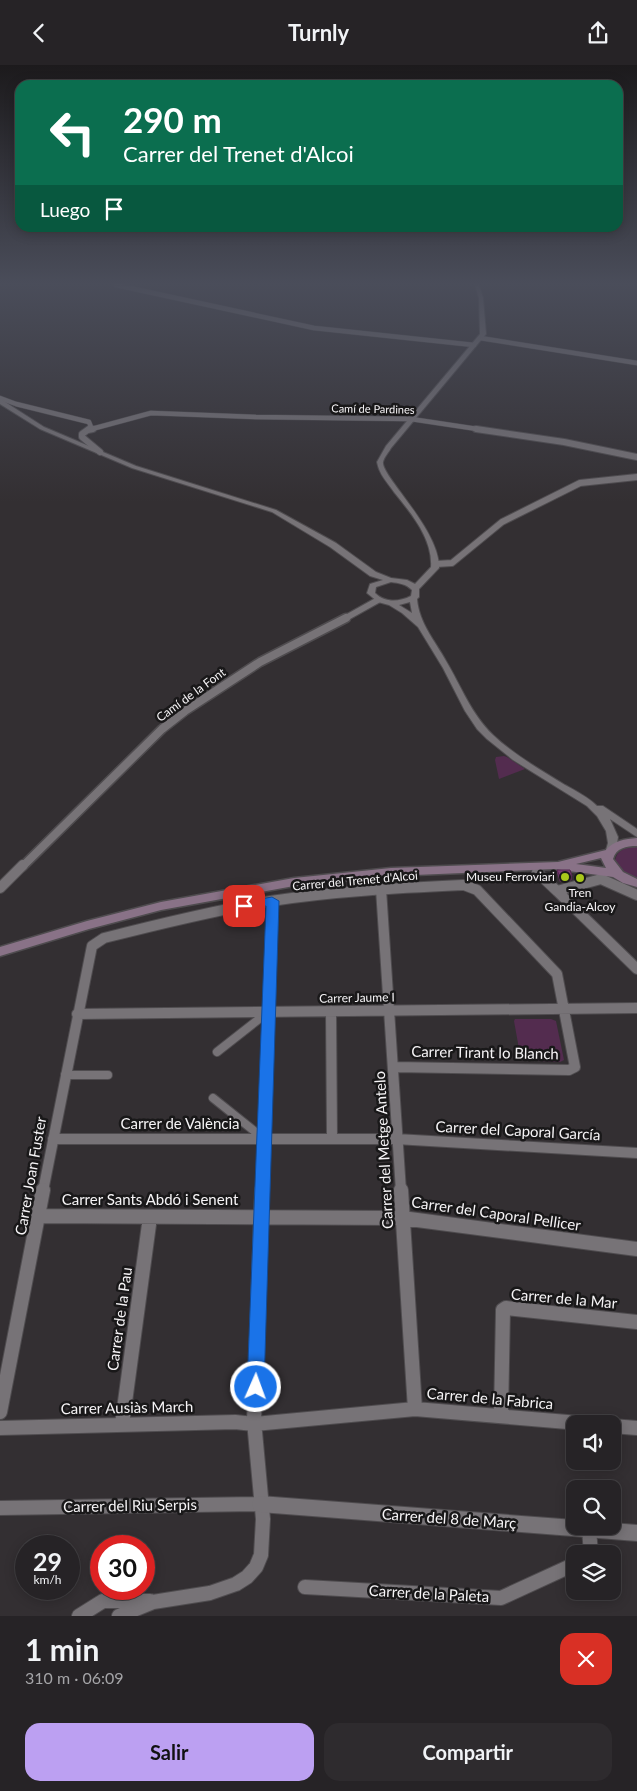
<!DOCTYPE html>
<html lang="es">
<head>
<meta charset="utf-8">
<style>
	body { margin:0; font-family:Lato,sans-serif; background:#2e2b2e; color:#f1f3f6; height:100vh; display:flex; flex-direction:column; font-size:19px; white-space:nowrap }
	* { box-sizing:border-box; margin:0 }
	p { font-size:16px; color:#a4a4a7 }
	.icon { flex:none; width:28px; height:28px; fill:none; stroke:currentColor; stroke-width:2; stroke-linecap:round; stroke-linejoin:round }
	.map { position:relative; height:1551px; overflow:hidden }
	.details { display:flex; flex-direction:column; background:#262326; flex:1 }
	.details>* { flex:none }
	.top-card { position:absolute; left:15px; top:15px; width:608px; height:152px; border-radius:15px; box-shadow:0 2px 12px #0003,0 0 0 1px #424043; background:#0b6e4f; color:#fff; overflow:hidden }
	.fabs { position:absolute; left:566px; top:1350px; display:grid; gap:10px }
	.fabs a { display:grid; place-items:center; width:55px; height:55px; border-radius:10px; background:#262326; box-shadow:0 2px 12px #0003,0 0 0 1px #424043; font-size:25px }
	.speed { position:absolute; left:15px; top:1470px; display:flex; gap:10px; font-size:25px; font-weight:700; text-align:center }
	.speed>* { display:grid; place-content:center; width:65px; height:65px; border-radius:50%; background:#262326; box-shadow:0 2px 12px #0003,0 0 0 1px #424043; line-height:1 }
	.speed small { font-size:12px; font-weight:400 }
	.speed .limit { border:8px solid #d22; background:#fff; color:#111 }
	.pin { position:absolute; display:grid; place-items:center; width:42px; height:42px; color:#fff; margin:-21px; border-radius:10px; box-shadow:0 2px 8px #0006 }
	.me { position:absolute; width:55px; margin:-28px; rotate:2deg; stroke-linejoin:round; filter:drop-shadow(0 0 4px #0008) }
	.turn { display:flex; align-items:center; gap:18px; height:105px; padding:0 25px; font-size:22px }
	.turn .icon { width:65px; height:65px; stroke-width:2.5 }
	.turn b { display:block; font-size:35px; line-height:42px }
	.then { display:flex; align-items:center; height:48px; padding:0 25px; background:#0003; gap:10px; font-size:19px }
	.round { display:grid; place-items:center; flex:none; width:52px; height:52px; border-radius:15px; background:#2e2b2e }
	.summary { display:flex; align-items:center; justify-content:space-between; height:85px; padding:0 25px }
	h1 { font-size:30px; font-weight:700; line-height:38px }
	.cta { display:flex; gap:10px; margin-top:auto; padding:10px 25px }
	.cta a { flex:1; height:58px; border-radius:15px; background:#bca0f2; color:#111; font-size:20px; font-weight:700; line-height:58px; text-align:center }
	.cta a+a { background:#2e2b2e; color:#f1f3f6 }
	header { display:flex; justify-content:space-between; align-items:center; height:65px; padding:0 25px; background:#262326; font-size:22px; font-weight:700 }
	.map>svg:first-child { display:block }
	.green { fill:#532c4f }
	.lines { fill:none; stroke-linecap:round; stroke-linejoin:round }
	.pedestrian-casing { stroke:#4f4c4f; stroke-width:10 }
	.minor-far4-casing { stroke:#4f4c4f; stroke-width:5.5 }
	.minor-far3-casing { stroke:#4f4c4f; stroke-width:8 }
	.minor-far2-casing { stroke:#4f4c4f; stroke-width:11 }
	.minor-far1-casing { stroke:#4f4c4f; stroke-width:12 }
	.minor-casing { stroke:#4f4c4f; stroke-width:16 }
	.tertiary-casing { stroke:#4f4c4f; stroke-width:2 }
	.secondary-casing { stroke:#4f4c4f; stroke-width:3 }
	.pedestrian { stroke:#777377; stroke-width:8 }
	.minor-far4 { stroke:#777377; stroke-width:4.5 }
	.minor-far3 { stroke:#777377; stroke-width:6 }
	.minor-far2 { stroke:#777377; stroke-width:8 }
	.minor-far1 { stroke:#777377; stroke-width:10 }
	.minor { stroke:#777377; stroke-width:14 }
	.tertiary { fill:#777377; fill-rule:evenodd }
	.secondary { fill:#897287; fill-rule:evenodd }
	.wall { fill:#683264 }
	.shaded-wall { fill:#552951 }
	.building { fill:#793a74; stroke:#552951 }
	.route { fill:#1a73e8; stroke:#114b97 }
	.poi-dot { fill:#a9c71b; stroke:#191819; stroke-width:2 }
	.labels { text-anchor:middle; stroke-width:5; stroke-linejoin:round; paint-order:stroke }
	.far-street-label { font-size:11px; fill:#f6f4f6; stroke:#191819 }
	.street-label { font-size:12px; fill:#f6f4f6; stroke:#191819 }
	.poi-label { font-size:12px; fill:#f6f4f6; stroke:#191819; text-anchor:end }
	.near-street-label { font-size:15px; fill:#f6f4f6; stroke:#191819 }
</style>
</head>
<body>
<header><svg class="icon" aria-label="back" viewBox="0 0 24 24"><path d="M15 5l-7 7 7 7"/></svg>Turnly<svg class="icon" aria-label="share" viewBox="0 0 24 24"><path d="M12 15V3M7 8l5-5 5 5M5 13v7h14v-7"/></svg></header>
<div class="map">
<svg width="637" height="1551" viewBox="0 0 637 1551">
	<rect width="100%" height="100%" fill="#332f32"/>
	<path class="green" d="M504,691L507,692L525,704L499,714L495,695L496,692Z
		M637,781V814L622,807L615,797C616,785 626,782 637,781Z
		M515,954H551L556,956L564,995L560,997L521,995L514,956Z"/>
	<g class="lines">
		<defs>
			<path id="pedestrian" d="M217,987L268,947
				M65,1010H108
				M213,1033L263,1073"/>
			<path id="minor-far4" d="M116,220L314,263L474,280
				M480,273L637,298
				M0,333L16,339L89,357L91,362L87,365
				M88,365L151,348L256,352L411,354L484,365"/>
			<path id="minor-far3" d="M89,364L82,369V372L100,387
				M476,364L564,377L637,392
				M88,365L93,364
				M436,499L452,498L502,457L580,418L637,412
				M344,554L378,535"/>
			<path id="minor-far2" d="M22,802L162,664L185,646L260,597L346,553"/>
			<path id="minor-far1" d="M537,807L557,826
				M0,823L23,800
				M381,824L401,1126
				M637,830L601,814L557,826L637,904
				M331,946L332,1074
				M77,949L637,943
				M53,1074H396L637,1088
				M43,1126L92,881L104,873C159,859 215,845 271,836C335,826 400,823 464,820L477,825L557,909L575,1002L569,1005L394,1002
				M261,1126L273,836"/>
			<path id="minor" d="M401,1125L415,1344
				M39,1151L402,1153L637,1184
				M0,1347L43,1125
				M501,1350L503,1245L506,1243L637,1257
				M122,1359L150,1152
				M612,1361L637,1363
				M0,1363L235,1357L254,1359L415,1344L591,1359
				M0,1443L260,1439
				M589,1464L591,1489
				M305,1522L501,1533L575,1499
				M79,1551L103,1536H150
				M119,1551L153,1537L210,1528L236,1519L247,1512L256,1502L261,1490L263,1454L254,1356L262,1125"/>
			<path id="tertiary" d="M475,220H479L483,233L486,269L391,383C389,387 384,392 383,397C381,411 440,465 439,503L419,524V532L417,534C419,558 435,576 446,596C461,621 471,649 493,670C514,690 541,705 565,720C576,726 588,732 597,741H603L637,764V772L610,754L618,772L616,785L611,788L606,785L608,778L606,766L597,751L587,741L513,695L487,674L477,664L465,646L443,603L418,562L402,548L389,540L378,537L367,528L370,519L383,515L370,511L330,482L272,447L132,403L40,364L0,339V334L2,335L44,362L136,401L276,445L336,478L376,507L391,513L407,515L415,519L431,502C433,474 411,448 394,427C387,417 379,409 377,397L386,381L480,269L479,233ZM391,517C399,518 406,519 412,525L411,531C399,537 385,538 375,528L376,522ZM410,537L412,548L399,540Z
				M260,1431L575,1455V1461H612V1458L637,1460V1476L260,1447L254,1445L252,1439L254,1433Z"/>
			<path id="secondary" d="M637,773V781C626,781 616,783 613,794L623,807L637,814V822L623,818L613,812L554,804L391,811L294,821L161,845L89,864L0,891V882L87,856L161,837L294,813L391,803L558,797L606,785C613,776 625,774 637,773ZM601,793L606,803L576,799Z"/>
		</defs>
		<use href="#pedestrian" class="pedestrian-casing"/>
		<use href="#minor-far4" class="minor-far4-casing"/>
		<use href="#minor-far3" class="minor-far3-casing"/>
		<use href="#minor-far2" class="minor-far2-casing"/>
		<use href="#minor-far1" class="minor-far1-casing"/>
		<use href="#minor" class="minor-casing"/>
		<use href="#tertiary" class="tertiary-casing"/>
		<use href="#secondary" class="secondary-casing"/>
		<use href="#pedestrian" class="pedestrian"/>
		<use href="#minor-far4" class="minor-far4"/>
		<use href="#minor-far3" class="minor-far3"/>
		<use href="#minor-far2" class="minor-far2"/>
		<use href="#minor-far1" class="minor-far1"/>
		<use href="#minor" class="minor"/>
		<use href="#tertiary" class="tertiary"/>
		<use href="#secondary" class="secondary"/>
	</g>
	<path class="wall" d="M557,805L572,811V815L560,817L557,808Z"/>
	<path class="shaded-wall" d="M572,811V815L560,817L561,814Z"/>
	<path class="building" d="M557,805H570L572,811L561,814Z"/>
	<linearGradient id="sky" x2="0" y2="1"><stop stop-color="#1c1a1c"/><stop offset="0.5" stop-color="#4a4d5a"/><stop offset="1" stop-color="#4a4d5a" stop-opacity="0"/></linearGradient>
	<rect width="637" height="437" fill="url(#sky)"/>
	<path class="route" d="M272,832L279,836L264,1322L262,1328L256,1330L249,1328L247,1322L266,841L244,845L238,841L244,837Z"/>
	<g class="poi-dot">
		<circle cx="565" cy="812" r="5"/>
		<circle cx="580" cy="813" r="5"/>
	</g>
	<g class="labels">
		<g class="far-street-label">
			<text transform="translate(373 344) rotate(1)" y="4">Camí de Pardines</text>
		</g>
		<g class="street-label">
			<text transform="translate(191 630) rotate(-36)" y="4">Camí de la Font</text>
			<text transform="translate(355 816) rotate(-5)" y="4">Carrer del Trenet d'Alcoi</text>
			<text transform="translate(357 933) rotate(-1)" y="4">Carrer Jaume I</text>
		</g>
		<g class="poi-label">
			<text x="555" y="816">Museu Ferroviari</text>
			<text x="580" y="832" text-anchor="middle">Tren<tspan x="580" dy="14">Gandia-Alcoy</tspan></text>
		</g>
		<g class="near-street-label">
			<text transform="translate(485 988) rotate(1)" y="5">Carrer Tirant lo Blanch</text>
			<text x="180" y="1064">Carrer de València</text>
			<text transform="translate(518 1066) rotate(3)" y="5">Carrer del Caporal García</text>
			<text transform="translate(384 1085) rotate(-93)" y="5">Carrer del Metge Antelo</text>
			<text transform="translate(31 1111) rotate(-80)" y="5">Carrer Joan Fuster</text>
			<text x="150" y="1140">Carrer Sants Abdó i Senent</text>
			<text transform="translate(496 1149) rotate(8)" y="5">Carrer del Caporal Pellicer</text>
			<text transform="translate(564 1234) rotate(5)" y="5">Carrer de la Mar</text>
			<text transform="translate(120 1254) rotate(-82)" y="5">Carrer de la Pau</text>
			<text transform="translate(490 1334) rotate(5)" y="5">Carrer de la Fabrica</text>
			<text transform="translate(127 1343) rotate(-1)" y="5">Carrer Ausiàs March</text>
			<text transform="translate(130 1441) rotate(-1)" y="5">Carrer del Riu Serpis</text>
			<text transform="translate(449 1454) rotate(4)" y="5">Carrer del 8 de Març</text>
			<text transform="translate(429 1529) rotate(3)" y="5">Carrer de la Paleta</text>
		</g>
	</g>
</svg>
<div class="fabs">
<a><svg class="icon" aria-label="sound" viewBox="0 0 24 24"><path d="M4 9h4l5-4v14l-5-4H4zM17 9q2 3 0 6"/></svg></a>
<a><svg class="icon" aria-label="search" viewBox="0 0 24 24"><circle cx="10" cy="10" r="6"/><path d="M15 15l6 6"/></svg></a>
<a><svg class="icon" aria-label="layers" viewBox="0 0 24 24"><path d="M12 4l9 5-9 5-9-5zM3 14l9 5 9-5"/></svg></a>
</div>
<div class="speed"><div>29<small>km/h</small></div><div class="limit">30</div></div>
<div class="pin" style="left:244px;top:841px;background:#d93025"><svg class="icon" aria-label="arrive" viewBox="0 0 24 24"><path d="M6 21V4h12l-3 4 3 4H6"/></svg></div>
<svg class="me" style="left:256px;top:1322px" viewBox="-20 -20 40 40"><circle r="17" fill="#1a73e8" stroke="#fff" stroke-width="3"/><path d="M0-11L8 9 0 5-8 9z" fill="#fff"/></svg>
<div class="top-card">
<div class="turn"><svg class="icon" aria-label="left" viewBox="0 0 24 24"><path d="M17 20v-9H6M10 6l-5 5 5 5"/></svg><div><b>290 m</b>Carrer del Trenet d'Alcoi</div></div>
<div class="then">Luego<svg class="icon" aria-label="arrive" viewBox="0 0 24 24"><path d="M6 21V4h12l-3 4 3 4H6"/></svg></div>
</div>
</div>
<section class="details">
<div class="summary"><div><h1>1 min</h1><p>310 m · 06:09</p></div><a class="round" style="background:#d93025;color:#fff"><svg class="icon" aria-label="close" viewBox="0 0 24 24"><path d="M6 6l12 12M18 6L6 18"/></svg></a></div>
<div class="cta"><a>Salir</a><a>Compartir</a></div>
</section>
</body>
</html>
